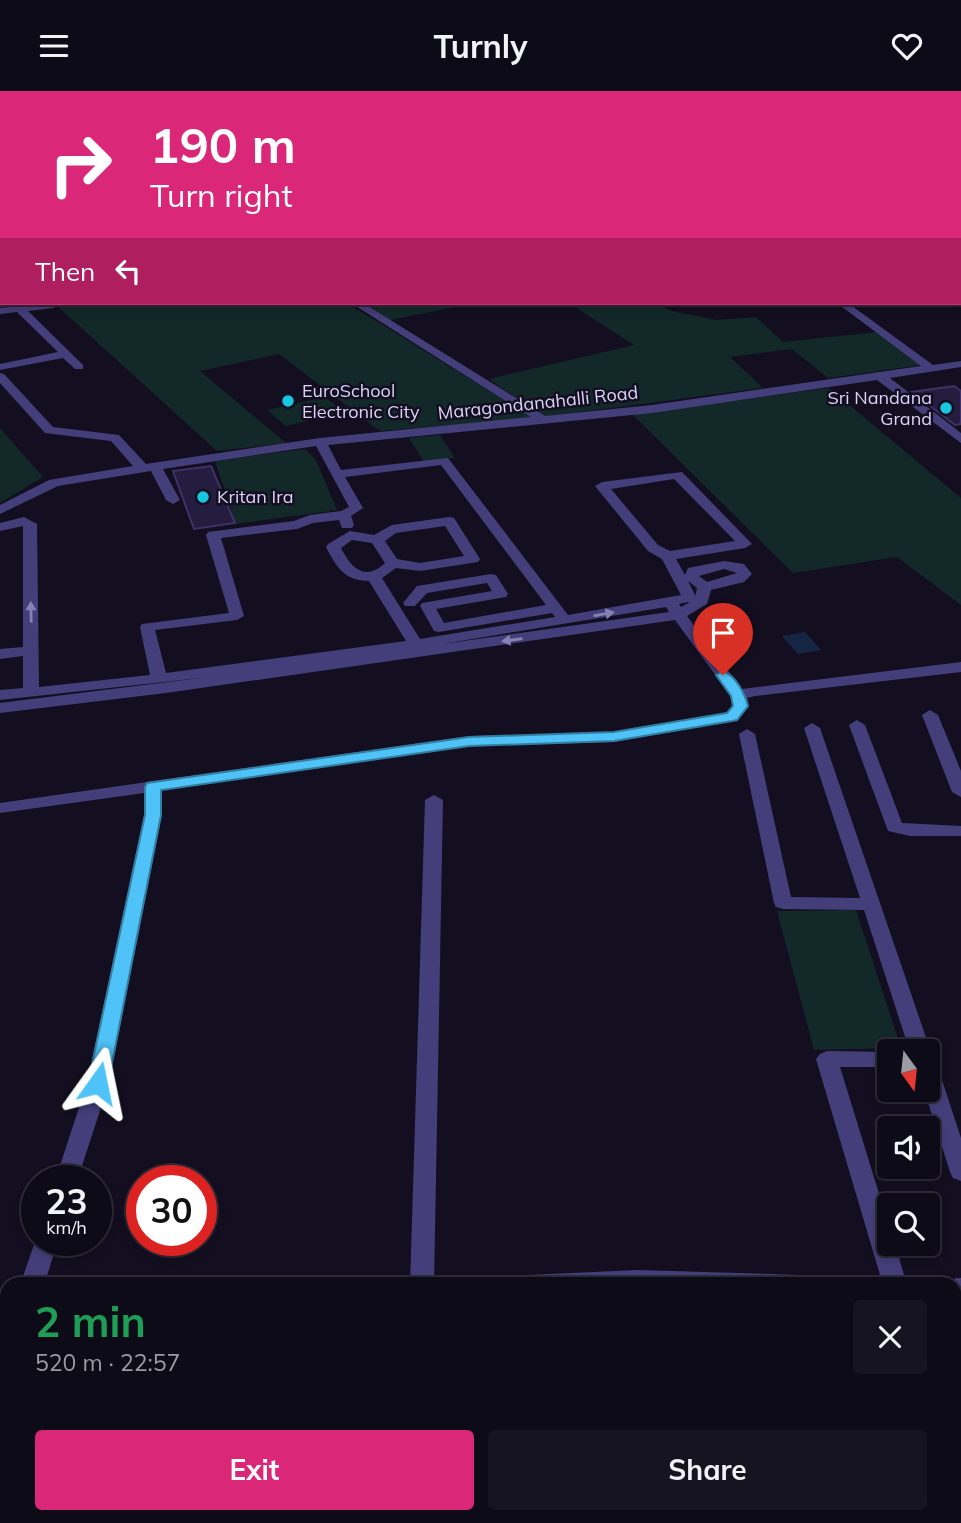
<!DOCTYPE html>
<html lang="en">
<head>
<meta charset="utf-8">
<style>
	body { margin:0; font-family:Mulish,sans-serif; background:#171421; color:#f1f3f6; height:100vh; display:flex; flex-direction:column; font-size:26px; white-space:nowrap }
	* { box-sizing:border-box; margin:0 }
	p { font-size:23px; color:#9b9ba2 }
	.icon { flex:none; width:38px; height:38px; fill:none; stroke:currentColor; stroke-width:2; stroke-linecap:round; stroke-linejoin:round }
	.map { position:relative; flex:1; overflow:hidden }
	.drawer { position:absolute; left:0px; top:1186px; width:962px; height:247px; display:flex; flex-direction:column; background:#0e0b18; border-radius:21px 21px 0 0; box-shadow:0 4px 10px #0003,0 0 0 2px #2e2b37 }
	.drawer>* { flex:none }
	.top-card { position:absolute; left:0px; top:0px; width:962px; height:214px; box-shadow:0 4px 10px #0003,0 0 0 2px #2e2b37; background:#db2777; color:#fff; overflow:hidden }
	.needle { width:46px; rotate:165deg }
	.tools { position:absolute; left:877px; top:948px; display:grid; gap:14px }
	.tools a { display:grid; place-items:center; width:63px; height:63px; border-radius:7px; background:#0e0b18; box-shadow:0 4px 10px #0003,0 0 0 2px #2e2b37; font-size:35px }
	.speed { position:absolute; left:21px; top:1074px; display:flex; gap:14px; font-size:35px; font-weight:700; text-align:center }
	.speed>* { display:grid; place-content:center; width:91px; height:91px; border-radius:50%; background:#0e0b18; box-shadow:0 4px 10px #0003,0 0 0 2px #2e2b37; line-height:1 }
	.speed small { font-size:18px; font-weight:400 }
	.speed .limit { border:10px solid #d22; background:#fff; color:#111 }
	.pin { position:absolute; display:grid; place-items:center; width:60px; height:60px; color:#fff; margin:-72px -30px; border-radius:50% 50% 50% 0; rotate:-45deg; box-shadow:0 0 7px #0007 }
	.pin .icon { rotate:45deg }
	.me { position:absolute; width:77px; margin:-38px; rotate:12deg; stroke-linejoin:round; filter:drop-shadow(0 0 5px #0008) }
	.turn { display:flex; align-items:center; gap:24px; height:147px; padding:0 35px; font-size:32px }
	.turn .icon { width:91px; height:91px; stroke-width:2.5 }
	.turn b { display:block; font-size:49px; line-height:60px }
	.then { display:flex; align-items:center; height:66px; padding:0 35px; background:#0003; gap:14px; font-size:26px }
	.round { display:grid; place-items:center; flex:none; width:74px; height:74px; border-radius:7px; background:#171421 }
	.overview { display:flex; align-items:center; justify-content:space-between; height:119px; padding:0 35px }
	h1 { font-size:42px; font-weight:700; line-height:52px; color:#1e9e55 }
	.cta { display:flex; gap:14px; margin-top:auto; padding:14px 35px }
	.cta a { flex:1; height:80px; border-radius:7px; background:#db2777; color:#fff; font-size:28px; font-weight:700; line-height:80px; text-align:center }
	.cta a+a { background:#171421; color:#f1f3f6 }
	header { display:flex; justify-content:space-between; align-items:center; height:91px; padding:0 35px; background:#0e0b18; font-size:32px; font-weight:700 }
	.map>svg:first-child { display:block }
	.green { fill:#132929 }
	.water { fill:#152645 }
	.building { fill:#251d3f; stroke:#3f3268; stroke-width:2 }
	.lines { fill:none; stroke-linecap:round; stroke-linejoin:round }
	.minor { fill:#443f7a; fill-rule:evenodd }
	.oneway { fill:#8782b4 }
	.route { fill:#4fc3f7; stroke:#337fa1; stroke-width:2 }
	.poi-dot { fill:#18c6e1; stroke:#130f20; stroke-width:2.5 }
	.labels { text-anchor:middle; stroke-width:5; stroke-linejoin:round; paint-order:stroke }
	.far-poi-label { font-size:18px; fill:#d9d3fa; stroke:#130f20; text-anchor:start }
	.far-street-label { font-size:18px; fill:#d9d3fa; stroke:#130f20 }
</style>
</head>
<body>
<header><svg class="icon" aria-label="menu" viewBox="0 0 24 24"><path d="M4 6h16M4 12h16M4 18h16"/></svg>Turnly<svg class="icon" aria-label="heart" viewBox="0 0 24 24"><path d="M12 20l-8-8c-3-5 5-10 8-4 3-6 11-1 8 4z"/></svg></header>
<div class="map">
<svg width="961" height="1432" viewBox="0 0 961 1432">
	<rect width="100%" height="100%" fill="#130f20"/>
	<path class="green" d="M206,0H509L513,2H205Z
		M63,212H347L533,327L380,340L279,263L200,280L286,352L217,360L55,213Z
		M361,212H477L389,229Z
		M569,212H655L672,220L716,229L756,226L783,251L877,241L921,274L828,287L792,258L730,266L763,297L543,326L489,288L634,254Z
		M829,297L961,407V514L897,466L793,482L632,323Z
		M325,306L345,321L286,335L267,319Z
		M0,337L43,386L0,412Z
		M440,344L455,367L424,371L409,347Z
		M305,358L316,369L337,419L236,433L215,370Z
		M856,819L901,957L814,959L777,820Z
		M956,1214H961V1432H866L865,1426H956Z
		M469,1426H558V1432H468Z"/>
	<path class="water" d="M805,541L821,559L798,563L782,545Z"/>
	<path class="building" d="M954,295L961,300V333L955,334L912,301Z
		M211,375L235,432L194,438L173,380Z"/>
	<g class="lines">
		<path class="minor" d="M2,0H11L13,2H4Z
			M25,0H36L22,2Z
			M87,0H95V2H87Z
			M122,0H162L119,2Z
			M177,0H185V2H177Z
			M879,0H888L890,2H881Z
			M50,212L55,215L54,217L28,220L83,274V278H75L63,267L0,279V273L58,261L17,221L0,223V217Z
			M351,212H363L545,325L652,314L921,275L837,212H848L933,274L961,270V276L890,287L961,342V352L877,289L652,322L328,354L341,379L448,367L568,524L681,504L662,468L648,460L595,395L602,391L682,381L752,453L745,457L676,468L685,484L688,477L724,470L744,473L752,483L744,491L711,499L707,513L687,525L742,598L961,571V581L755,605L747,607L749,615L738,629L614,651L469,655L162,699V724L109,992L77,1090H55L87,992L144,724V702L0,722V712L469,645L614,641L727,622L733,615L730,604L675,529L166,602L0,622V612L200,587L0,609V599L23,597V565L0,568V558L23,556V435L0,440V432L24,426L37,433L39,596L150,584L140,536L142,533L229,522L206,444L208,441L294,430L310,424L341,420L349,416L316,355L163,378L180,409L173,413L166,409L151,380L58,395L0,423V414L49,389L133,375L111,350L45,342L0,292V282L4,283L53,336L119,344L146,373L320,347L531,326ZM441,374L546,514L444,532L436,518L506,506L508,503L496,484L491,483L417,495L403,512L405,515H415L427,502L487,492L492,500L422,512L420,515L434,540L439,541L552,522L555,526L420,548L382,487L396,477L420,480L478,471L480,468L454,427L449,426L392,434L374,444L350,440L328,453L326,456C336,476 345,490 369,490L406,550L166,582L155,539L237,529L244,525L221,447L297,438L313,432L339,429L342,437H352L354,434L351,425L363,417L345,386ZM674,388L735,450L670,460L658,454L611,398ZM445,435L464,465L420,472L397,468L385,450L396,442ZM352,449L372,452L385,472C365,491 351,477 341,457ZM724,478L737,482L707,491L699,485ZM688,490L697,497L695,506V504ZM688,511H690L681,516L679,513ZM666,516L669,521L442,553Z
			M930,619L938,624L961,680V706L952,701L922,624Z
			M857,629L865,634L902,732L961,735V745H910L888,740L849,634Z
			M812,632L820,637L931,961L928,966V961H910L864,819L783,818L776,816L774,812L739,643L747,638L755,643L791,806L860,807L804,637Z
			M434,704L443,709L434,1194H410L425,709Z
			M827,960L890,961L889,976H840L889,1135V1153H895L907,1194H883L816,968L820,963Z
			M928,972L935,975L939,980L961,1047V1090L953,1087L950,1081L924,999H928Z
			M37,1145V1150H58L44,1194H20Z
			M638,1179L802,1184L811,1187L814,1194H515L518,1187L527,1184Z
			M956,1187H961V1207H956V1194H946Z
			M0,1215L7,1217V1238L0,1236Z
			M332,1426H360L359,1432H331Z"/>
	</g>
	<defs><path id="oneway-solid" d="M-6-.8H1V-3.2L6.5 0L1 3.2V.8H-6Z" transform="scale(1.75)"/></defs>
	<g class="oneway">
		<use href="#oneway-solid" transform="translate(31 521) rotate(-91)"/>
		<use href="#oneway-solid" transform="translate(604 523) rotate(-10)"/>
		<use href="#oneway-solid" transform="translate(512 549) rotate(172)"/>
	</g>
	<path class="route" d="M723,580C736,585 745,603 748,615L737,629L732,630L614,650L469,655L161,699V724L108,992L105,997H91L88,992L145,724V696L147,692L469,646L614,641L727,622L733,615L731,605L716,584Z"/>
	<g class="poi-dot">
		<circle cx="288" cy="310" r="7"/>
		<circle cx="946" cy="317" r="7"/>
		<circle cx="203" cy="406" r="7"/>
	</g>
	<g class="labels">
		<g class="far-poi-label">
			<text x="302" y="306">EuroSchool<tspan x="302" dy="21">Electronic City</tspan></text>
			<text x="932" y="313" text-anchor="end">Sri Nandana<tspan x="932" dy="21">Grand</tspan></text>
			<text x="217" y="412">Kritan Ira</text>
		</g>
		<g class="far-street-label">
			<text transform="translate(538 312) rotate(-6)" y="6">Maragondanahalli Road</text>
		</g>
	</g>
</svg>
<div class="tools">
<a><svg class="needle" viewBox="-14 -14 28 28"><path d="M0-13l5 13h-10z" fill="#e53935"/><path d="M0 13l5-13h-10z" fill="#9b9ba2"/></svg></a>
<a><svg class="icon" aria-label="sound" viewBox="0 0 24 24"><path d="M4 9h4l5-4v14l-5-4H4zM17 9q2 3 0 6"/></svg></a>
<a><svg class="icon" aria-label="search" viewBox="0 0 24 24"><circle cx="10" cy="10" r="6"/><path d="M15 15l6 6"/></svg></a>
</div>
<div class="speed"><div>23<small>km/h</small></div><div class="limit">30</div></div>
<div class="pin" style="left:723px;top:584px;background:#d93025"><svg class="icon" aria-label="arrive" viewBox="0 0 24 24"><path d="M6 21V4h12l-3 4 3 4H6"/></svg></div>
<svg class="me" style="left:98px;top:992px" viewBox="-20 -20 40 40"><path d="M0-17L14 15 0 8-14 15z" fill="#4fc3f7" stroke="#fff" stroke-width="4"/></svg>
<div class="top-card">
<div class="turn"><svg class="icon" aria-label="right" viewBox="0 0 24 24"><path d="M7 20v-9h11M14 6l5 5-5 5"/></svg><div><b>190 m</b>Turn right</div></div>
<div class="then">Then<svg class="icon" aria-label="left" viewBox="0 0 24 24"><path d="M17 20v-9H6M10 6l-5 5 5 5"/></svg></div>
</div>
<section class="drawer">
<div class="overview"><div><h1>2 min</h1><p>520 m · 22:57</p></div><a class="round"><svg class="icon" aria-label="close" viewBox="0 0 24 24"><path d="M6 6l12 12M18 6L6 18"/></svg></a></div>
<div class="cta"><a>Exit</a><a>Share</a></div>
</section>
</div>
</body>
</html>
